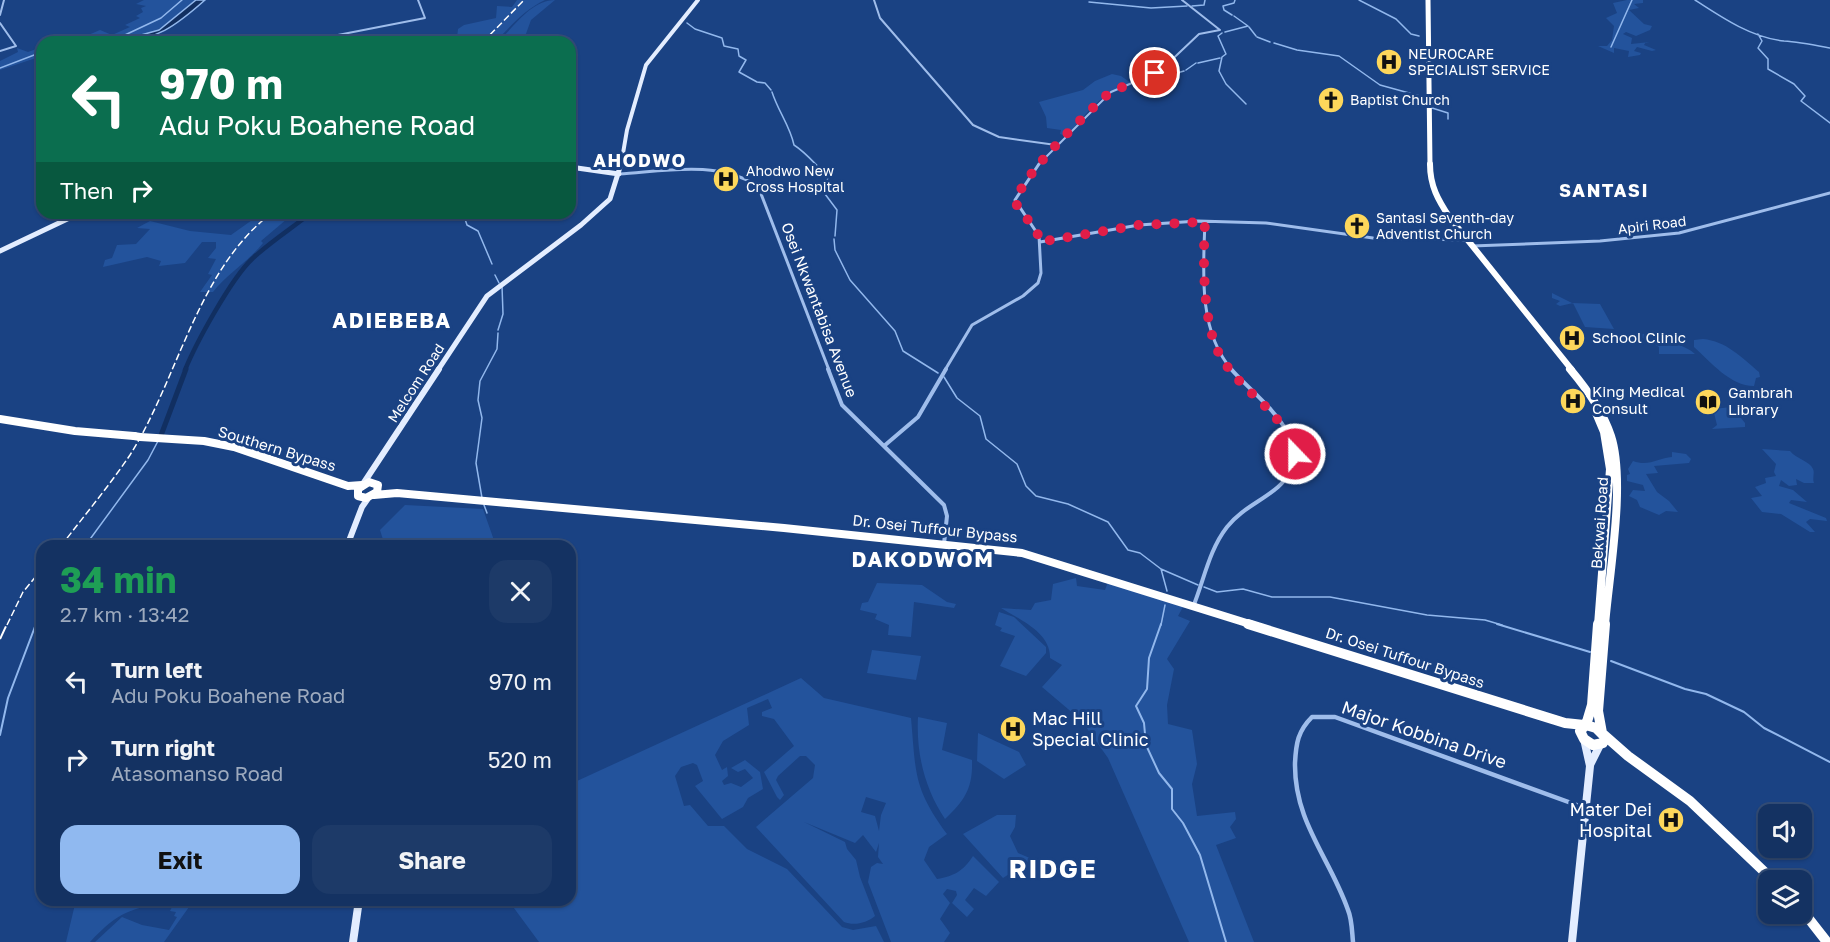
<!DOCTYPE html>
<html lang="en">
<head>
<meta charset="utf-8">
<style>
	body { margin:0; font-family:"Golos Text",sans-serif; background:#1d3a68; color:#f1f3f6; height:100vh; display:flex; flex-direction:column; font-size:22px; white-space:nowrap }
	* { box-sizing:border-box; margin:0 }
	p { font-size:20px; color:#9daabe }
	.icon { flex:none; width:33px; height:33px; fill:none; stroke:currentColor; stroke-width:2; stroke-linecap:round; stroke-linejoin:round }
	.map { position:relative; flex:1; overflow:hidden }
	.side { position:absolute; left:36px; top:540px; width:540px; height:366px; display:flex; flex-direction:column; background:#143262; border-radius:18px; box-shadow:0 2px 4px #0004,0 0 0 2px #334d77 }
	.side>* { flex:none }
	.hud { position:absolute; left:36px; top:36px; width:540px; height:183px; border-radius:18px; box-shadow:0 2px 4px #0004,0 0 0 2px #334d77; background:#0b6e4f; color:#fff; overflow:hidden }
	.fabs { position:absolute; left:1758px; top:804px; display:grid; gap:12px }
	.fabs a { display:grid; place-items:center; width:54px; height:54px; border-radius:12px; background:#143262; box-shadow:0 2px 4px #0004,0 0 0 2px #334d77; font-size:30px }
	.pin { position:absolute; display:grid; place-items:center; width:51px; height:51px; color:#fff; margin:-26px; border:3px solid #fff; border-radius:50%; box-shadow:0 2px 6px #0007 }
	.me { position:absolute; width:66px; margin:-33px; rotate:338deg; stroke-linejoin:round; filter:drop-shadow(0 0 4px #0008) }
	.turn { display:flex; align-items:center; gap:21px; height:126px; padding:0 24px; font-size:27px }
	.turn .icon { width:78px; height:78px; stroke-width:2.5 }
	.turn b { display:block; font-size:42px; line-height:51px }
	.then { display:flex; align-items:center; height:57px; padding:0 24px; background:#0003; gap:12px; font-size:22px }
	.round { display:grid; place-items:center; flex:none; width:63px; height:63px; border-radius:18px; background:#1d3a68 }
	.headline { display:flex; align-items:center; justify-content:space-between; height:102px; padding:0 24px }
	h1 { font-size:36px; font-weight:700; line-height:45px; color:#1e9e55 }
	.cta { display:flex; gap:12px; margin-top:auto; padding:12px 24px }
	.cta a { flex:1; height:69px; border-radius:18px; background:#90b9f0; color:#111; font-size:24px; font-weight:700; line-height:69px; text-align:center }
	.cta a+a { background:#1d3a68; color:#f1f3f6 }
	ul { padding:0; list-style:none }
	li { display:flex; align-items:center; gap:18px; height:78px; padding:0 24px }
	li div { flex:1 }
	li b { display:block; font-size:22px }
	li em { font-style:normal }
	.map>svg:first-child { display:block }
	.green { fill:#23539c; fill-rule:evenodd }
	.water { fill:#112f61; stroke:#92b8ed; stroke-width:1.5 }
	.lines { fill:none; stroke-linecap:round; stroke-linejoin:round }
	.stream-far1 { stroke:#92b8ed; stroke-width:1.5 }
	.stream { stroke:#92b8ed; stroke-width:2 }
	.river-far1 { stroke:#112f61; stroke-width:4.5 }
	.river { stroke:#112f61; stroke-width:5 }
	.minor-far3 { stroke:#9fbdeb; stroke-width:2 }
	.minor-far2 { stroke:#9fbdeb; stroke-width:3 }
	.minor-far1 { stroke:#9fbdeb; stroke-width:4 }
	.minor { stroke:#9fbdeb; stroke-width:4.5 }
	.major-far3 { stroke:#e3edff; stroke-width:4 }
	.major-far2 { stroke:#e3edff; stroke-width:5 }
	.major-far1 { stroke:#e3edff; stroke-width:6 }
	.major { stroke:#e3edff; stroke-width:8 }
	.highway-far3 { stroke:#fff; stroke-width:5 }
	.highway-far2 { stroke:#fff; stroke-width:6 }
	.highway-far1 { stroke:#fff; stroke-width:8 }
	.highway { stroke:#fff; stroke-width:10 }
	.rail-far1 { stroke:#fff; stroke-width:1.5; stroke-dasharray:7 3; stroke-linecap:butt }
	.rail { stroke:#fff; stroke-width:2; stroke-dasharray:14 6; stroke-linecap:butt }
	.highway-bridge { stroke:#fff; stroke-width:8 }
	.route { stroke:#e11d48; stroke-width:10; stroke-dasharray:0 18 }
	.labels { text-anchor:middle; stroke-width:6; stroke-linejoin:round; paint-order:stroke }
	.far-poi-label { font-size:14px; fill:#fff; stroke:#1a4283; text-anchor:start }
	.far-street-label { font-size:14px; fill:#fff; stroke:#1a4283 }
	.street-label { font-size:15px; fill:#fff; stroke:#1a4283 }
	.poi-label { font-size:15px; fill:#fff; stroke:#1a4283; text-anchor:start }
	.far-district-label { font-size:18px; font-weight:bold; letter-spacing:1.5px; fill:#fff; stroke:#1a4283 }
	.near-poi-label { font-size:18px; fill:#fff; stroke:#1a4283; text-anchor:start }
	.near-street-label { font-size:18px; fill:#fff; stroke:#1a4283 }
	.district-label { font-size:21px; font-weight:bold; letter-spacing:1.5px; fill:#fff; stroke:#1a4283 }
	.near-district-label { font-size:26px; font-weight:bold; letter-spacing:1.5px; fill:#fff; stroke:#1a4283 }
</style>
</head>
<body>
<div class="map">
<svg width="1830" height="942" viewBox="0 0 1830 942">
	<rect width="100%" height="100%" fill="#1a4283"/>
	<path class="green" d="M144,0H196C150,42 135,42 74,42L83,38L81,34L86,36L100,30L112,35L130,27L125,25L140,18L136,16L143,12L141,8L146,6L136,4Z
		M517,0H545C524,10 511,26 495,42L463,41V37L457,38L458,29L464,25L496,18L497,6L512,7Z
		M555,0L531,20L523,42H498C514,27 531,0 555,0Z
		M1627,0H1643V3L1634,4L1639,8L1629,10L1644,24L1652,26L1650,30L1636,36L1626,32L1623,34L1632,38L1631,44L1650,42H1646L1644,45L1656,50L1652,51L1637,47L1634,51L1641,53L1640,55L1628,57L1629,51L1614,48V53L1598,46H1607L1612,40L1614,26L1606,18L1617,13L1613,3Z
		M42,47V56L0,70V61L18,52L17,48L28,52Z
		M1112,74L1121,76L1131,83C1102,91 1086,115 1066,136L1060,134L1061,130L1047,128L1046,117L1039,102L1083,90L1095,81Z
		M262,213H294L261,241L263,243C248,262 228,273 213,292H200L212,275L208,274L216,259L208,258L216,248V242H202L185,263L159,266L161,261L147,257L103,267L105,260L112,258L117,245L136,244L150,229L137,228L150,221L190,231L231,235Z
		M1552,293L1572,303L1600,304L1614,329L1585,327L1573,303L1560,306L1556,304L1560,301L1552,298Z
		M1641,334L1665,335C1672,345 1686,345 1695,354H1659V347L1641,337Z
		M1703,339C1726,341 1741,357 1759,372L1760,377L1756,378L1754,386C1730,386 1711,362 1694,347V340Z
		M1732,407L1745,423V427L1712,429L1717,425L1713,409Z
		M1762,449L1790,451C1796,459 1810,461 1813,469C1815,473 1812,478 1814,483H1804L1796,479L1797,485L1789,486L1781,480L1779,486L1793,490L1807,502L1791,500L1789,503L1826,518L1827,521L1810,519L1806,522L1815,532H1810L1781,514L1762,512L1751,498L1762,496L1755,487L1766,483L1765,478L1776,476L1774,472L1776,464Z
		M1672,452L1686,454L1691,459L1689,463L1654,466L1658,473L1646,474L1657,492L1669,501L1678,512L1666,511L1659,515L1640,507L1637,500L1629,496L1633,490L1645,491L1643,485L1627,481V475L1630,474L1628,469L1633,461C1649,467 1658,458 1672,457Z
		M405,505L483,509L496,546H385L380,530Z
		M1076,578L1077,586L1105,590L1108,582L1183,607L1178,616L1190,621L1167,659L1174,669L1167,705L1168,724L1192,730L1197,764L1192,784L1197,816L1235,812L1236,819L1230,827L1236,838L1216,845L1254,942H1189L1108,758L1081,720L1042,687L1062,665L1050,658C1051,632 1018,619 1001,608L1031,610L1035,603L1051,600L1053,584Z
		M877,583L922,585L947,602L956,604L954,608L914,602L911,637L888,635L889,625L875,619L877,614L860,610L862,603L868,602Z
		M999,612L1014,617L1046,647V653L1026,676L1000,666L1015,636L1000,631L1002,628L995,625Z
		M872,650L921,656L916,680L867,673Z
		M801,678L824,698L911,718C916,773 913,788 947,834L929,847L924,860L937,879C955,876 963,871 973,856L999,882L986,896L974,888L965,900L974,909L967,917L952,903L957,895L956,891L947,889L943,894L950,903L940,919L950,933L944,942H891L868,882L871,867L877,863L883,864L878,857L879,843L876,852L863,835L855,843L804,822L845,842L847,849L856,860L860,877L875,916C867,923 854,926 844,922L756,827L813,778L815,765L806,756H800L778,776L776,780L784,795L780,800L777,797L764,772L794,746L774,719L762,716V712L772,708L768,699L747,708L749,725L723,741L715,755L722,770L727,767L728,776L722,781L724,785L731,783L741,787L753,778L745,769L738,772L731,768L745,760L760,772L763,789L748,798L743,807L722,819L695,786L703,781L697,765L693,763L681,767L675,776L684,806L690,805L708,826H724L747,849L787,869L842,927L853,930L876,926L884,942H539L508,900H570V766L577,781ZM866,797L886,803L881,815L879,831L875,816L861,812Z
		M918,717L947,723L942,750L972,760C973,788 965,800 945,819C925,789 916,754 918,717Z
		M978,733L1019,752L1026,765L1004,779L977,761Z
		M997,815H1016L1015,827L1010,836L1018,853L1032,859L1003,878L963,834Z
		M76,900H171C130,910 120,910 90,942H66Z
		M180,900H194L164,942H95L122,917L142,925L169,930L177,917L174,916L176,912L170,911L172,907L168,906Z"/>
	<path class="water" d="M196,0H205C177,25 155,42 116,42L159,30Z"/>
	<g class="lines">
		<path class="stream-far1" d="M1359,0L1396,19L1411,34L1419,36
			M1695,0C1721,17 1752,38 1784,41C1799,42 1814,45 1830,48
			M1089,2L1151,8L1187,6
			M1192,6L1204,5L1205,0
			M1232,15L1224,10L1223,6L1234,3L1235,0
			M687,23L695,29L722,38L724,46L738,49L739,56L746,60L739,72L757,82L765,83L771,90
			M1249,27L1256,36
			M1225,32L1248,26L1234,16
			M1222,33L1218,36L1226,54L1222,57L1219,71L1226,84L1246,104
			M1758,34L1762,41L1758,48L1768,59V69L1794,84L1805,96L1801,101L1830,123
			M1257,37L1270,42
			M110,42L161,18L182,0
			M1274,43L1297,50L1339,56L1380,85L1420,96
			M1611,47L1632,0
			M1198,63L1220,58
			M0,68L42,52
			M1186,70L1196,63
			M1170,75L1184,71
			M1150,80L1164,76
			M772,92C778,111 790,126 794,145C808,154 816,166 828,176L825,194L837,210L835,236
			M1432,108L1448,113V119
			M458,213L464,216L467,225L478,231L492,264
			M834,239L835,250L850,280L895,331L903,351L938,373
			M495,275L499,283
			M498,330L503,314L502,286
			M944,377L957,398L980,416L986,439L1017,464L1026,486L1036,496L1068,504L1108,522L1128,550L1140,553L1161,569L1198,585
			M482,498L476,463L482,418L478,400L480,381L497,349L498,333
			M484,505L487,513
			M85,546L148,460L158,441
			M1161,569L1167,591
			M1204,587L1217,592L1243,589L1272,597H1330L1427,615L1485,620L1502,625
			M35,625L42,607
			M1161,625L1165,605"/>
		<path class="stream" d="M1161,624L1149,658L1147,689L1136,706L1144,723L1146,745L1159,773L1172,789V809L1183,823L1200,855L1226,942
			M1497,624L1590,652
			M1611,661L1685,689L1706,694L1744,712L1764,728L1830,762
			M0,735L8,698L36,624"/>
		<path class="river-far1" d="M185,370C196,343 231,279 252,259C270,242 292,228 311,213"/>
		<path class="river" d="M160,438L186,369"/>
		<path class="minor-far3" d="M874,0L880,18L973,125L999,137L1056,145
			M1182,0L1220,30
			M0,15L4,0
			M0,23L16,46L0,51
			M302,42L425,18L418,0
			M1038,165L1111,92L1160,71L1199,34L1220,30"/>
		<path class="minor-far2" d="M619,174C666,171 716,160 758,186L829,370
			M1205,222C1203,271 1198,331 1232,370
			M1040,242L1139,225L1198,221L1266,223L1373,238L1466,240
			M1472,246L1600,241L1679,233L1830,193
			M945,370L972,325L1023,296L1038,283L1041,273L1039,236L1015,200L1039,164"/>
		<path class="minor-far1" d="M828,369L842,405L944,505L947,516L944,544
			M884,446L918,417L946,369
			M1193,607C1204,580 1209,550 1227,527C1241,509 1262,501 1278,487C1325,445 1257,399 1231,369"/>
		<path class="minor" d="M1353,942C1352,932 1352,919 1348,910C1330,858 1294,822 1295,763C1296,743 1298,731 1312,717H1335L1585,808"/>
		<path class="major-far3" d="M621,165L627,130L646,65L698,0"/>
		<path class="major-far2" d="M570,167L619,174
			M0,251L80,213
			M438,370L487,296L581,225L610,199L621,164"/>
		<path class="major-far1" d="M363,484L439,369
			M347,546L362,507L369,497"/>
		<path class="major" d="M1590,765L1600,745
			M353,942L359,900
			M1572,942L1590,766L1584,739"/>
		<path class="highway-far3" d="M1428,0L1430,165"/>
		<path class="highway-far2" d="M1430,164C1430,186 1438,200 1450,218L1572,370"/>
		<path class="highway-far1" d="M1570,369C1586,388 1603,411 1611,436C1626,482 1609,575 1605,625
			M1596,413L1604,432L1610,469L1598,625
			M0,419L75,431L134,436
			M140,437L204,441L234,447L348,486L362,485
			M369,482L378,485L377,492L366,498L358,496V489Z
			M374,495L397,493L784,528L1022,553L1253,625"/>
		<path class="highway" d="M1248,624L1565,723L1584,725
			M1586,725L1592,705L1598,624
			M1586,725L1596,728L1605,737L1603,743L1593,745L1584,739L1580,731Z
			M1602,733L1598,711L1605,624
			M1603,734L1628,756L1690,801L1773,880
			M1802,910L1827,942"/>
		<path class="rail-far1" d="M483,42L524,0
			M61,546C84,516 109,486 130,455C178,379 198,268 272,213
			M7,625L23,592L42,569"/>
		<path class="rail" d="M0,639L7,624"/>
		<path class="highway-bridge" d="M134,436L140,437"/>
	</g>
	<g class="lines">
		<path class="route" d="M1155,73L1111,92L1103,98C1084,117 1016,180 1016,204L1037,232L1040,242L1139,225L1205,222C1203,257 1202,326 1221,357C1243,395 1283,409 1295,454"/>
	</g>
	<defs>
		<symbol id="hospital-disc" viewBox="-11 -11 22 22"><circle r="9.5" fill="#fdd75b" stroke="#1a4283"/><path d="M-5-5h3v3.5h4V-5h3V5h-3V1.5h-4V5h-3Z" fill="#111"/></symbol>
		<symbol id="church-disc" viewBox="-11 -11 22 22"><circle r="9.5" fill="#fdd75b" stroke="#1a4283"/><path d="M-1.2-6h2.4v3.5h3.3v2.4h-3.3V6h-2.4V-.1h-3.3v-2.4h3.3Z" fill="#111"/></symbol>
		<symbol id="library-disc" viewBox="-11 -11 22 22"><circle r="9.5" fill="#fdd75b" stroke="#1a4283"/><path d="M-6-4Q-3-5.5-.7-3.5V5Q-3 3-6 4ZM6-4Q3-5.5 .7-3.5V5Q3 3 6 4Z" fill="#111"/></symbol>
	</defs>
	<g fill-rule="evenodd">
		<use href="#hospital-disc" x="1374" y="47" width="30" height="30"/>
		<use href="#church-disc" x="1316" y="85" width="30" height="30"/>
		<use href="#hospital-disc" x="711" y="164" width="30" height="30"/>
		<use href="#church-disc" x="1342" y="211" width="30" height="30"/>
		<use href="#hospital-disc" x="1557" y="323" width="30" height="30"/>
		<use href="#hospital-disc" x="1558" y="386" width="30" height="30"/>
		<use href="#library-disc" x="1693" y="387" width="30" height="30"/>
		<use href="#hospital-disc" x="998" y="714" width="30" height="30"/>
		<use href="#hospital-disc" x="1656" y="805" width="30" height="30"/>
	</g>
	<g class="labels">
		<g class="far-poi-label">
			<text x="1408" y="59">NEUROCARE<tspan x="1408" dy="16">SPECIALIST SERVICE</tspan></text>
			<text x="1350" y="105">Baptist Church</text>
			<text x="746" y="176">Ahodwo New<tspan x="746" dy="16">Cross Hospital</tspan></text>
			<text x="1376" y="223">Santasi Seventh-day<tspan x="1376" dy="16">Adventist Church</tspan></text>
		</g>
		<g class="far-street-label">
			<text transform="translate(1652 225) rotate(-7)" y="5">Apiri Road</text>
			<text transform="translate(416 383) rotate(-57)" y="5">Melcom Road</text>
		</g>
		<g class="street-label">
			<text transform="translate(819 310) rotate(69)" y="5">Osei Nkwantabisa Avenue</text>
			<text transform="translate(277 449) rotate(17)" y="5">Southern Bypass</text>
			<text transform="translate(1600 523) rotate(-86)" y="5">Bekwai Road</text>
			<text transform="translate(935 529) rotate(6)" y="5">Dr. Osei Tuffour Bypass</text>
			<text transform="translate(1405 658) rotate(18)" y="5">Dr. Osei Tuffour Bypass</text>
		</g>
		<g class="poi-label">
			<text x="1592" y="343">School Clinic</text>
			<text x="1592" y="397">King Medical<tspan x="1592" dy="17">Consult</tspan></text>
			<text x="1728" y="398">Gambrah<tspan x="1728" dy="17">Library</tspan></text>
		</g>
		<g class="far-district-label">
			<text x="640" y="167">AHODWO</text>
			<text x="1604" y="197">SANTASI</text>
		</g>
		<g class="near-poi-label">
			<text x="1032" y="725">Mac Hill<tspan x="1032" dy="21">Special Clinic</tspan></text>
			<text x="1652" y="816" text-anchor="end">Mater Dei<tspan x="1652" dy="21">Hospital</tspan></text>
		</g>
		<g class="near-street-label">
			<text transform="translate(1424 735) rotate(19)" y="6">Major Kobbina Drive</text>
		</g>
		<g class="district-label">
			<text x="392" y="328">ADIEBEBA</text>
			<text x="923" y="567">DAKODWOM</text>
		</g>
		<g class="near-district-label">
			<text x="1053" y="878">RIDGE</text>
		</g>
	</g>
</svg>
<div class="fabs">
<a><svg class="icon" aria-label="sound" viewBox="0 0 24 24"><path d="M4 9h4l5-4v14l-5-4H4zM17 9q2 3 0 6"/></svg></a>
<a><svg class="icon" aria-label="layers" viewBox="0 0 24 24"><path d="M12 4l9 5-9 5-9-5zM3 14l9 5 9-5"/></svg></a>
</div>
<div class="pin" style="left:1155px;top:73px;background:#d93025"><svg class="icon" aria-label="arrive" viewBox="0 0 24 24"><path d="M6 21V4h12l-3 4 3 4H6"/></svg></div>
<svg class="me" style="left:1295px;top:454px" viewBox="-20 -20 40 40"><circle r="17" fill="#e11d48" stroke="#fff" stroke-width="3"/><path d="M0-11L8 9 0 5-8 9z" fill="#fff"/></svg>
<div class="hud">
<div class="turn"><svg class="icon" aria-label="left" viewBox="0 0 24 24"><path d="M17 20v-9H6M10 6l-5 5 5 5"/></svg><div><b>970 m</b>Adu Poku Boahene Road</div></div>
<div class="then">Then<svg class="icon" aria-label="right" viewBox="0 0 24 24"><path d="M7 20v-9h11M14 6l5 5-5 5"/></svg></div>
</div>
<section class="side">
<div class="headline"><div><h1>34 min</h1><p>2.7 km · 13:42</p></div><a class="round"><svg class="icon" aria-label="close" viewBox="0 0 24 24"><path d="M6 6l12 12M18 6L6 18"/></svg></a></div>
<ul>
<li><svg class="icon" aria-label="left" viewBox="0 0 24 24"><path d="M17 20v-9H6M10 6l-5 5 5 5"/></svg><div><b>Turn left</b><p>Adu Poku Boahene Road</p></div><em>970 m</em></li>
<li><svg class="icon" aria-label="right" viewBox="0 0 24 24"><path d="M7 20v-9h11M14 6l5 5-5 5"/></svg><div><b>Turn right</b><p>Atasomanso Road</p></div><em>520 m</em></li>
</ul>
<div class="cta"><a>Exit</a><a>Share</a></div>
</section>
</div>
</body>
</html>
